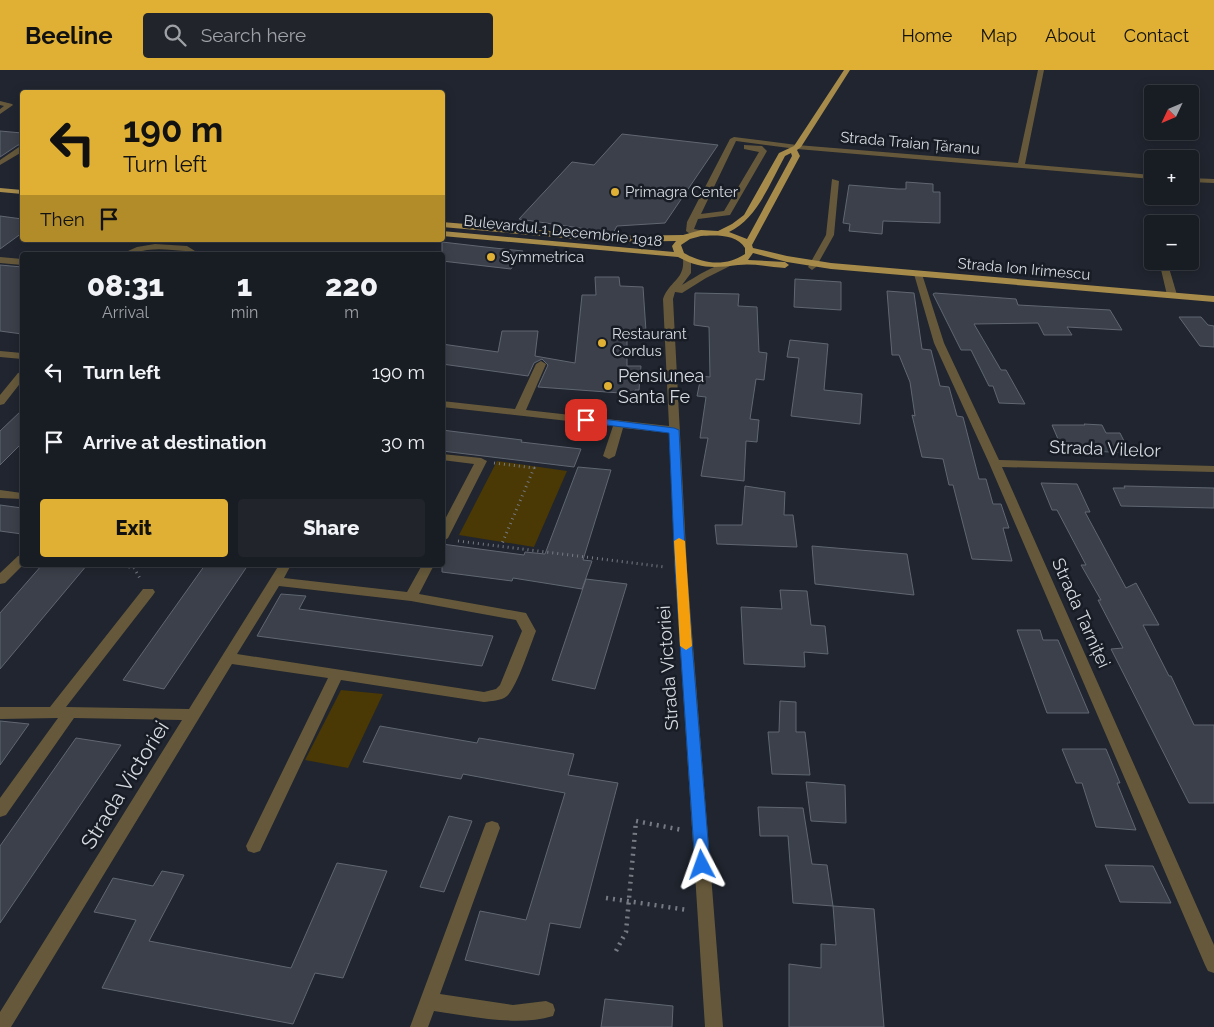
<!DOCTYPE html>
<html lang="en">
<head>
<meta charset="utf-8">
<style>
	body { margin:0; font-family:Raleway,sans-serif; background:#21252b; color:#f1f3f6; height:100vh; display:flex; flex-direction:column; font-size:19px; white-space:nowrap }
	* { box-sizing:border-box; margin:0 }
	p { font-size:16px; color:#9fa1a6 }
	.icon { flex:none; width:28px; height:28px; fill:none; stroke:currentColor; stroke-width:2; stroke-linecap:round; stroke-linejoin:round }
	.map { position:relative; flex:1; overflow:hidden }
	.drawer { position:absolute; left:20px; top:182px; width:425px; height:315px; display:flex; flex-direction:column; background:#181c23; border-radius:5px; box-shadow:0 2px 12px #0003,0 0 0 1px #363a41 }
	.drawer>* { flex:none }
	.banner { position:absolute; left:20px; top:20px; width:425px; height:152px; border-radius:5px; box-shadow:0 2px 12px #0003,0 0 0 1px #363a41; background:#dfb034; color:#111; overflow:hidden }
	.needle { width:32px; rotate:226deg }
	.tools { position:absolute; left:1144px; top:15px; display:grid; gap:10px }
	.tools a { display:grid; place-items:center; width:55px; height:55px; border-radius:5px; background:#181c23; box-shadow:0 2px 12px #0003,0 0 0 1px #363a41; font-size:25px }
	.pin { position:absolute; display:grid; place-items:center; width:42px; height:42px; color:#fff; margin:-21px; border-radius:10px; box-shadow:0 2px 8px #0006 }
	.me { position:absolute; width:55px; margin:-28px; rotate:356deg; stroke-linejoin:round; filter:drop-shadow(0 0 4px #0008) }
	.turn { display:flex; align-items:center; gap:18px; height:105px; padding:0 20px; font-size:22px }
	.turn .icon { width:65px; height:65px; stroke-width:2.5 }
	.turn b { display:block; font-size:35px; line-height:42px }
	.then { display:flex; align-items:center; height:48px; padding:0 20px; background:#0003; gap:10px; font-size:19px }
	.eta { display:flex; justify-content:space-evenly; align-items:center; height:85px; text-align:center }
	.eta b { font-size:30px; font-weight:800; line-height:35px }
	.button { display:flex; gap:10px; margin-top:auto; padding:10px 20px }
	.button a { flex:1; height:58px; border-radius:5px; background:#dfb034; color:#111; font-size:20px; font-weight:800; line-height:58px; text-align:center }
	.button a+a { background:#21252b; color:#f1f3f6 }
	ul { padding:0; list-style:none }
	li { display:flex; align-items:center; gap:15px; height:70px; padding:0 20px }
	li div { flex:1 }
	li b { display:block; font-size:19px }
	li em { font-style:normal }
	header { display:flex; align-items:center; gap:30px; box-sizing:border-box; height:70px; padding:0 25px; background:#dfb034; color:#111 }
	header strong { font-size:24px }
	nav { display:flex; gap:28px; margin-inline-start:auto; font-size:18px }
	.search { width:350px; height:45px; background:#21252b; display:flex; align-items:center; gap:12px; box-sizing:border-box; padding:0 18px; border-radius:5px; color:#9fa1a6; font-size:19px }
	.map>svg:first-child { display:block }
	.green { fill:#4a3805 }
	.building { fill:#3b404a; stroke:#616772 }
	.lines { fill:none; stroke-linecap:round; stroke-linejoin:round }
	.path-far1 { stroke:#767a82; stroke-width:3; stroke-dasharray:1 4; stroke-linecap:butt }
	.path { stroke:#767a82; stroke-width:4.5; stroke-dasharray:2 5; stroke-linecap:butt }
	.minor { fill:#66593b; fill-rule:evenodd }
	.major { fill:#a68b4b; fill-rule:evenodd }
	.route { fill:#1a73e8; stroke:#114b97 }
	.slow { fill:#f59e0b }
	.poi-dot { fill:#dfb034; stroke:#171c25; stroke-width:2 }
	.labels { text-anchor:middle; stroke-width:5; stroke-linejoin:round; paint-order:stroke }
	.far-street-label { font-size:15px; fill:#d5d9df; stroke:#171c25 }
	.far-poi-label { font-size:15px; fill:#d5d9df; stroke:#171c25; text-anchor:start }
	.poi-label { font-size:18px; fill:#d5d9df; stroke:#171c25; text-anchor:start }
	.street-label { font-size:18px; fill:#d5d9df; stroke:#171c25 }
	.near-street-label { font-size:21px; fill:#d5d9df; stroke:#171c25 }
</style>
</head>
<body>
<header>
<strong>Beeline</strong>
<div class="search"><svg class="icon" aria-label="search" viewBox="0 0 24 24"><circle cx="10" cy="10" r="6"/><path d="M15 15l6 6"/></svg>Search here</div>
<nav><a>Home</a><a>Map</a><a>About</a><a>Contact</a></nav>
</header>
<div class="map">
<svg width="1214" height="957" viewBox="0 0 1214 957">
	<rect width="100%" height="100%" fill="#20252f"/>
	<path class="green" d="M497,391L567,401L534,477L459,465Z
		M341,620L383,624L348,698L305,690Z"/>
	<path class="building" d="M0,61L22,63V75H18L0,87Z
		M622,64L718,75L665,153L617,156L613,163L519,149L572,92L594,95Z
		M906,112L933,114V122H940V153L883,151L882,164L849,161L850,154L843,153L849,115L898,119H906Z
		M0,146L22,149V163L0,179Z
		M442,172L494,178L523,181L511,199L442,191Z
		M0,195L22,197V264L0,261Z
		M595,207H619L620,216L643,217L646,261H627V296H641L639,320H635L634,324L538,317L548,295L542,289L534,293L528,306L442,294V274L498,282L502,261H538L535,286L575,293L582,225H596Z
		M795,209L841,212V240L794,237Z
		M887,221L914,223L922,279L931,280L940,316L949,317L957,346L963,347L979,409H986L993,434H1001L1009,458H1003L1012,491L972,489L953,415H949L943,389L922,387L912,345L915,346L910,312L899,285H892Z
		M695,223L739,224L738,236L757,237L759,282L767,283L764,310L756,309L750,349L759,350L757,372L746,371L744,411L701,406L708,368H700L706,327L697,326L701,306L710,307L709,257L694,255Z
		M935,223L1016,229L1018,235L1110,240L1122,260L1067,257L1072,265H1044L1038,253L974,254L1001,300H1006L1025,334L999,333L993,316H989L971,280H961L933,224Z
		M1179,247H1201L1208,255L1214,256V277L1200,276Z
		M790,270L828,274L824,320L862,324L860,354L791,346L799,288L787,287Z
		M22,340V373L0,395V361Z
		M1084,354L1102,355L1106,363H1120L1130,383L1090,381L1092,384L1064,383L1052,355H1085Z
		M442,360L522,370L521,372L581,379L574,397L442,381Z
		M578,397L611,400L583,490L592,491L582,519L513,508L512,511L442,502V474L524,485L525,482L545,484Z
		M1041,413L1077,414L1090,442H1085L1126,518L1136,513L1159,555H1143L1169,606H1171L1194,655H1214V733H1189L1111,579L1123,578L1098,530H1101L1081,495H1086L1057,440H1052Z
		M745,416L785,422L784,445H793L797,477L717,474L715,455H742Z
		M1124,416L1214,418V438L1121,436L1113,418H1125Z
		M0,435L22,438V464L0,461Z
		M812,476L907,484L914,525L815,514Z
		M42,495H87L0,599V543Z
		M205,495H248L164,619L123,610Z
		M586,509L627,514L595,619L552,610Z
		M780,520L807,521L811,555L825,556L828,584L804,582L805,597L744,594L741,537L782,539Z
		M281,524L306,526L299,539L493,566L482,596L257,566Z
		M1017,560H1040L1043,570H1058L1089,643H1047Z
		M780,631L796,632V662H805L810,705L772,704L768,662H779Z
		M0,651L29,654L0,695Z
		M380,656L477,673L479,668L574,684L568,705L618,713L580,858L550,853L539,905L465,890L480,841L526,850L565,723L463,704L461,709L363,692Z
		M76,668L121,675L0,853V776Z
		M1062,679H1106L1120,713H1117L1136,760L1096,757L1082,713H1076Z
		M806,712L845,715L846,753L811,751Z
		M758,737L803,738L812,794L827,795L833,836L793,833L788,766H760Z
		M449,746L472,751L444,822L420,817Z
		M337,793L387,801L343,908L315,903L293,954L102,918L136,850L94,842L113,808L153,816L162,801L184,805L149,871L291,898Z
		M1105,795L1153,796L1171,833L1120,832Z
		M833,836L874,839L884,957H789V894L821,898V874L836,875Z
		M605,929L673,936L672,957H601Z"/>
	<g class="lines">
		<path class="path-far1" d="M494,393L534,398L501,476
			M458,471L665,497
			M119,495L134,498L141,510"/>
		<path class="path" d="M606,828L688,840
			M616,881L626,862L636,751L682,760"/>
		<path class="minor" d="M1038,0H1044L1025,94L1152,105V109L797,79L736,71L701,144L724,141L759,82L744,79V75L762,76L767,81L730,145L698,149L694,159L704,161V165L690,164L686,161L687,152L730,69L734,67L797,75L1018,93Z
			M0,31L12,34L13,35L0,44V39L4,36L0,35Z
			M19,77H22V82L0,95V90Z
			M1190,108L1214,109V113L1190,112Z
			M832,109L839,111L834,165L816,197L812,200L808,197L826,165Z
			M155,174L187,176L195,181V185H187L185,181C173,180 160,178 147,180C137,182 129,185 119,185L137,177Z
			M687,186L691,189V203L682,215C692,209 725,187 734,194L706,208L682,223L675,222L673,229L687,499L723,957H705L675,499L669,363L623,358L615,386L609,389L603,386L613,356L442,337V331L515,339L536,294L541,291L546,294L526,340L669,356L663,229C669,211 685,210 683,189Z
			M0,187L22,189V195L0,193Z
			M1159,191H1167L1177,225L1175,227L1172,228L1167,225Z
			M918,201L922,204L944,273L999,390L1214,396V402L1002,397L1214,875V903L1208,901L1205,895L989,393L934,273L914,204Z
			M0,281L22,283V289L0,287Z
			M22,302V311L4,334L0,335V325L18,303Z
			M442,384L481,388L487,391L448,468L442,472V455L474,394L442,390Z
			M0,420L22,423V429L0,428Z
			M22,485L23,495L5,513L0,514V503L18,486Z
			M279,495H291L284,508L407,522L422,495H434L419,524L526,543L536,561C530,576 517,617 507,626C501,631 491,631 484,632L341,610L260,781L254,783L248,781L246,776L328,608L232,594L11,957H0V942L182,650L74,648L6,745L0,747V728L58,648L0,649V637H50L143,519H153L155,522L153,525L66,637L189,639ZM279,516L411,531L516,550L522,561L500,615L496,619L484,622L237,584Z
			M492,751L498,753L500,758L440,924L513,935L546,931L553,934L555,940L553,946C516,957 471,946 434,941L428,957H410L484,758L486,753Z"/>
		<path class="major" d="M844,0H850L801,77L797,80L800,86L752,175L753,178L787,186L831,193L1214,226V232L831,199L787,192L753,183L748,190L785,192L789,195L785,198C770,197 753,193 738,195C714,198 700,199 678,187L442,166V161L674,182L672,176L676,171L610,172L442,157V152L610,166L683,165L701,160L718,161L732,154L744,145L779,83L794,76ZM791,83L792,86L747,169L729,162C757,149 770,113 785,86ZM701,166C715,165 737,164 745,178V184C726,197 703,194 684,183L681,175L690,169Z
			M0,118L22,120V124L0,122Z"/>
	</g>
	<path class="route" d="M586,347L674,358L679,360L686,499L710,795L708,800L702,801L697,800L695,795L675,499L669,363L583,352L581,350Z"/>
	<path class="slow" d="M679,468L685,471L692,576L686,580L680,576L674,471Z"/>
	<g class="poi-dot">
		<circle cx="615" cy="122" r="5"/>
		<circle cx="491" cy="187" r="5"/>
		<circle cx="602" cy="273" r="5"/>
		<circle cx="608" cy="316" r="5"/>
	</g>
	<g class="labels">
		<g class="far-street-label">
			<text transform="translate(910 73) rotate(5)" y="5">Strada Traian Țăranu</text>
			<text transform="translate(563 161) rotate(6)" y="5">Bulevardul 1 Decembrie 1918</text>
			<text transform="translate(1024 199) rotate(5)" y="5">Strada Ion Irimescu</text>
		</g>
		<g class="far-poi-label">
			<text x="625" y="127">Primagra Center</text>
			<text x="501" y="192">Symmetrica</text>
			<text x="612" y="269">Restaurant<tspan x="612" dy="17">Cordus</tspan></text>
		</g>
		<g class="poi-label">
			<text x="618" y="312">Pensiunea<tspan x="618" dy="21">Santa Fe</tspan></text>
		</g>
		<g class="street-label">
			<text transform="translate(1105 379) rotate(2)" y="6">Strada Vilelor</text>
			<text transform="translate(1081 543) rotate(66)" y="6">Strada Tarniței</text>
			<text transform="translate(668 598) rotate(-94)" y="6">Strada Victoriei</text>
		</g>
		<g class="near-street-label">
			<text transform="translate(125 715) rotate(-58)" y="7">Strada Victoriei</text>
		</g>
	</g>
</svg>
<div class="tools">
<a><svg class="needle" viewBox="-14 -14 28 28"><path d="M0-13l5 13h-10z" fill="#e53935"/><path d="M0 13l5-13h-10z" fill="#9fa1a6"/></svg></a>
<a>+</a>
<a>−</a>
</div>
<div class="pin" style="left:586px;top:350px;background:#d93025"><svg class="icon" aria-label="arrive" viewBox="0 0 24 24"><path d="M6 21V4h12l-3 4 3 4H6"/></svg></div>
<svg class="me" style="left:702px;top:795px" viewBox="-20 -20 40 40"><path d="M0-17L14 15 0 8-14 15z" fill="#1a73e8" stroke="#fff" stroke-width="4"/></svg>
<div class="banner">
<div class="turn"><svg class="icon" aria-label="left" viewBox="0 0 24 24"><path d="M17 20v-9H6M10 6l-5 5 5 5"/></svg><div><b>190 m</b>Turn left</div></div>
<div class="then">Then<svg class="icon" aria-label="arrive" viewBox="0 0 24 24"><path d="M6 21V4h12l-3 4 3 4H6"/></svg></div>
</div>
<section class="drawer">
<div class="eta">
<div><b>08:31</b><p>Arrival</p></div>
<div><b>1</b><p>min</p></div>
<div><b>220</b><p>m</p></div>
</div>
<ul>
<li><svg class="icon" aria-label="left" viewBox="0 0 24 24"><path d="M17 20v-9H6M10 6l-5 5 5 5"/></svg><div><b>Turn left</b></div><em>190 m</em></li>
<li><svg class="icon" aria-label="arrive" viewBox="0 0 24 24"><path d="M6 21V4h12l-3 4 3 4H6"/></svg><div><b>Arrive at destination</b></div><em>30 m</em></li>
</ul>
<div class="button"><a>Exit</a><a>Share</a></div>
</section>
</div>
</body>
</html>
